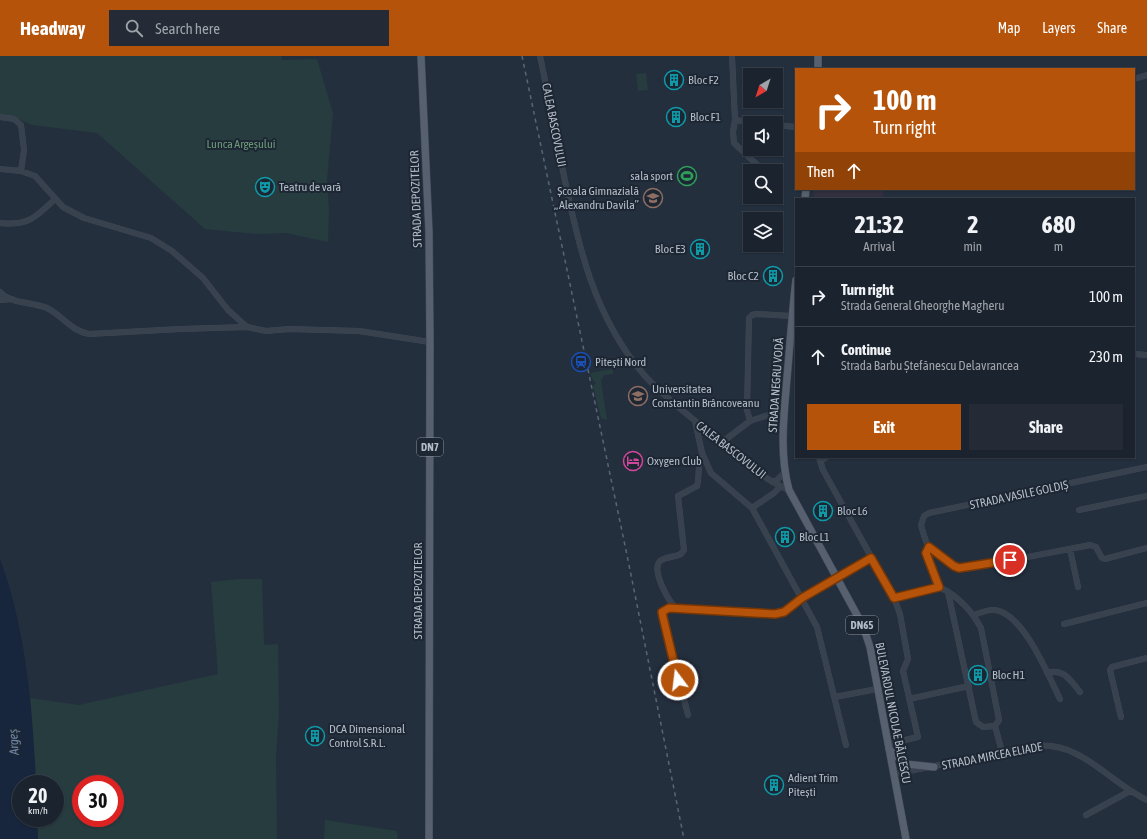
<!DOCTYPE html>
<html lang="en">
<head>
<meta charset="utf-8">
<style>
	body { margin:0; font-family:"Asap Condensed",sans-serif; background:#242b36; color:#f1f3f6; height:100vh; display:flex; flex-direction:column; font-size:15px; white-space:nowrap }
	* { box-sizing:border-box; margin:0 }
	p { font-size:13px; color:#a0a4aa }
	.icon { flex:none; width:22px; height:22px; fill:none; stroke:currentColor; stroke-width:2; stroke-linecap:round; stroke-linejoin:round }
	.map { position:relative; flex:1; overflow:hidden }
	.side { position:absolute; left:795px; top:142px; width:340px; height:260px; display:flex; flex-direction:column; background:#1b232e; border-radius:0px; box-shadow:0 1px 3px #0004,0 0 0 1px #39404a }
	.side>* { flex:none }
	.hud { position:absolute; left:795px; top:12px; width:340px; height:122px; border-radius:0px; box-shadow:0 1px 3px #0004,0 0 0 1px #39404a; background:#b45309; color:#fff; overflow:hidden }
	.needle { width:26px; rotate:219deg }
	.buttons { position:absolute; left:743px; top:12px; display:grid; gap:8px }
	.buttons a { display:grid; place-items:center; width:40px; height:40px; border-radius:0px; background:#1b232e; box-shadow:0 1px 3px #0004,0 0 0 1px #39404a; font-size:20px }
	.speed { position:absolute; left:12px; top:719px; display:flex; gap:8px; font-size:20px; font-weight:700; text-align:center }
	.speed>* { display:grid; place-content:center; width:52px; height:52px; border-radius:50%; background:#1b232e; box-shadow:0 1px 3px #0004,0 0 0 1px #39404a; line-height:1 }
	.speed small { font-size:10px; font-weight:400 }
	.speed .limit { border:6px solid #d22; background:#fff; color:#111 }
	.pin { position:absolute; display:grid; place-items:center; width:34px; height:34px; color:#fff; margin:-17px; border:2px solid #fff; border-radius:50%; box-shadow:0 1px 4px #0007 }
	.me { position:absolute; width:44px; margin:-22px; rotate:345deg; stroke-linejoin:round; filter:drop-shadow(0 0 3px #0008) }
	.turn { display:flex; align-items:center; gap:14px; height:84px; padding:0 12px; font-size:18px }
	.turn .icon { width:52px; height:52px; stroke-width:2.5 }
	.turn b { display:block; font-size:28px; line-height:34px }
	.then { display:flex; align-items:center; height:38px; padding:0 12px; background:#0003; gap:8px; font-size:15px }
	.eta { display:flex; justify-content:space-evenly; align-items:center; height:68px; text-align:center }
	.eta b { font-size:24px; font-weight:700; line-height:28px }
	.action { display:flex; gap:8px; margin-top:auto; padding:8px 12px }
	.action a { flex:1; height:46px; border-radius:0px; background:#b45309; color:#fff; font-size:16px; font-weight:700; line-height:46px; text-align:center }
	.action a+a { background:#242b36; color:#f1f3f6 }
	ul { padding:0; list-style:none }
	li { display:flex; align-items:center; gap:12px; height:60px; padding:0 12px; border-top:1px solid #39404a }
	li div { flex:1 }
	li b { display:block; font-size:15px }
	li em { font-style:normal }
	header { display:flex; align-items:center; gap:24px; box-sizing:border-box; height:56px; padding:0 20px; background:#b45309; color:#fff }
	header strong { font-size:19px }
	nav { display:flex; gap:22px; margin-inline-start:auto; font-size:14px }
	.search { width:280px; height:36px; background:#242b36; display:flex; align-items:center; gap:10px; box-sizing:border-box; padding:0 14px; border-radius:0px; color:#a0a4aa; font-size:15px }
	.map>svg:first-child { display:block }
	.medical { fill:#32303f }
	.green { fill:#263c3f; fill-rule:evenodd }
	.water { fill:#17263c }
	.lines { fill:none; stroke-linecap:round; stroke-linejoin:round }
	.minor-casing { stroke:#414a57; stroke-width:6 }
	.major-casing { stroke:#414a57; stroke-width:8 }
	.minor { stroke:#38414e; stroke-width:5.5 }
	.major { stroke:#56606e; stroke-width:7 }
	.rail { stroke:#5a6575; stroke-width:1.5; stroke-dasharray:4 4; stroke-linecap:butt }
	.route-casing { stroke:#753606; stroke-width:10 }
	.route { stroke:#b45309; stroke-width:7 }
	.labels { text-anchor:middle; stroke-width:4; stroke-linejoin:round; paint-order:stroke }
	.shield { fill:#1d2633; stroke:#878f9c; stroke-width:1 }
	.shield-label { font-size:11px; font-weight:bold; fill:#b4bcc9 }
	.poi-label { font-size:12px; fill:#b4bcc9; stroke:#1d2633; text-anchor:start }
	.street-label { font-size:12px; fill:#b4bcc9; stroke:#1d2633 }
	.park-label { font-size:12px; fill:#6b9a76; stroke:#1d2633 }
	.water-label { font-size:13px; font-style:italic; fill:#6d86a8; stroke:#1d2633 }
</style>
</head>
<body>
<header>
<strong>Headway</strong>
<div class="search"><svg class="icon" aria-label="search" viewBox="0 0 24 24"><circle cx="10" cy="10" r="6"/><path d="M15 15l6 6"/></svg>Search here</div>
<nav><a>Map</a><a>Layers</a><a>Share</a></nav>
</header>
<div class="map">
<svg width="1147" height="783" viewBox="0 0 1147 783">
	<rect width="100%" height="100%" fill="#242f3e"/>
	<path class="medical" d="M814,133H884L882,143H813Z"/>
	<path class="green" d="M0,0H281L282,4L317,3L333,57L327,124L329,154L328,186L286,177L256,178L205,173L97,77L32,69L14,61L0,59Z
		M646,17L648,34L638,35L636,18Z
		M613,313V318L604,319L601,325L607,364L601,362L593,330L596,327L593,324L590,317Z
		M239,523H262L264,589L278,588L279,656L276,700L277,783H38L37,762H55V728H36L30,642L79,649L218,618L211,526ZM81,728H115V762H81Z
		M325,764L397,775L398,783H324Z"/>
	<path class="water" d="M0,503C26,572 33,655 36,728H21V762H37L38,783H0Z"/>
	<g class="lines">
		<defs>
			<path id="minor" d="M540,0C548,38 555,77 563,115C578,189 594,262 645,320C664,341 687,358 709,376C732,396 761,423 789,434
				M732,0L735,64L762,67
				M1134,23L1147,19
				M0,61L14,63L21,69L24,94L21,115
				M735,64L733,76L734,87L764,115
				M776,69L796,71
				M0,113L21,115L35,120L63,151L84,162L151,182L172,195L203,222L228,254L247,271L266,275L289,273L359,275L430,286
				M0,167C28,170 35,162 55,143
				M0,236C11,248 33,246 47,252C63,260 71,275 89,278L181,273L247,271
				M0,244L12,243
				M1134,298L1147,299
				M695,365L702,397L711,417L752,452L817,571L846,689
				M750,365L747,354L749,262L752,259L756,258L792,260
				M721,387L750,365L784,354
				M819,401L823,414L894,542L900,558L908,603L903,615L918,681L888,688
				M820,405L827,401
				M1147,411L929,457L924,460L921,469C923,476 925,484 928,490C934,499 955,512 965,513L1090,489L1096,491L1102,502L1105,503L1147,492
				M772,426L777,424L785,416
				M752,452L774,437L780,431
				M1079,454L1147,440
				M929,491L926,497L939,531
				M1070,493L1078,531
				M948,536L976,666L983,671L995,670
				M894,542L939,531C957,539 972,555 981,572L999,664L995,670L1002,696
				M675,551C668,544 651,514 660,505C665,501 675,501 681,498L684,494L678,440L697,430C700,419 697,408 702,397
				M974,559C980,557 988,553 995,554C1024,558 1048,619 1060,643
				M1064,568L1147,547
				M1047,617C1064,612 1070,624 1080,636
				M835,641L877,633
				M909,643L969,630
				M688,659L663,561L662,556L675,551L775,558L784,556L802,542L871,502
				M1121,661L1110,614L1112,611L1147,602
				M894,718L1035,690C1082,685 1108,726 1147,744
				M1086,759L1130,735"/>
			<path id="major" d="M421,0L429,176L430,286L429,783
				M818,13V0
				M805,143L806,133
				M796,224C792,257 790,289 787,322C784,359 779,398 789,434L863,570L870,591L906,783
				M889,693L905,708L934,711"/>
		</defs>
		<use href="#minor" class="minor-casing"/>
		<use href="#major" class="major-casing"/>
		<use href="#minor" class="minor"/>
		<use href="#major" class="major"/>
		<path class="rail" d="M522,0L627,499L684,783"/>
	</g>
	<g class="lines">
		<defs>
			<path id="route" d="M678,624L663,561L662,556L669,552L775,558L784,556L802,542L871,502L894,542L939,531L926,497L929,491L954,510L959,512L1010,504"/>
		</defs>
		<use href="#route" class="route-casing"/>
		<use href="#route" class="route"/>
	</g>
	<defs>
		<symbol id="building-ring" viewBox="-11 -11 22 22"><circle r="9.5" fill="#1d2633" stroke="#0f9aa8" stroke-width="1.5"/><path d="M-4-6H4V6H1V3H-1V6H-4ZM-2.5-4.3h1.7v1.8h-1.7ZM.8-4.3h1.7v1.8H.8ZM-2.5-1h1.7V.8h-1.7ZM.8-1h1.7V.8H.8Z" fill="#0f9aa8"/></symbol>
		<symbol id="stadium-ring" viewBox="-11 -11 22 22"><circle r="9.5" fill="#1d2633" stroke="#2e9e5b" stroke-width="1.5"/><path d="M0-5a6.5 5 0 1 0 0 10a6.5 5 0 1 0 0-10ZM-3.5-1.8h7v3.6h-7Z" fill="#2e9e5b"/></symbol>
		<symbol id="theatre-ring" viewBox="-11 -11 22 22"><circle r="9.5" fill="#1d2633" stroke="#0f9aa8" stroke-width="1.5"/><path d="M-5-5.5Q0-4 5-5.5V0Q5 5 0 6Q-5 5-5 0ZM-3.3-2.5H-1v1.5H-3.3ZM1-2.5H3.3v1.5H1ZM-2.8 1Q0 5.5 2.8 1Z" fill="#0f9aa8"/></symbol>
		<symbol id="school-ring" viewBox="-11 -11 22 22"><circle r="9.5" fill="#1d2633" stroke="#8d6e63" stroke-width="1.5"/><path d="M0-5L7-2L0 1L-7-2ZM-4 1L0 2.5L4 1V4Q0 6-4 4Z" fill="#8d6e63"/></symbol>
		<symbol id="station-ring" viewBox="-11 -11 22 22"><circle r="9.5" fill="#1d2633" stroke="#1a4fb4" stroke-width="1.5"/><path d="M-3-6H3Q5-6 5-4V2Q5 4 3 4L4.5 6H3L1.5 4h-3L-3 6H-4.5L-3 4Q-5 4-5 2V-4Q-5-6-3-6ZM-3.5-4v3h7v-3ZM-3.5 1v1.5H-2V1ZM2 1v1.5H3.5V1Z" fill="#1a4fb4"/></symbol>
		<symbol id="university-ring" viewBox="-11 -11 22 22"><circle r="9.5" fill="#1d2633" stroke="#8d6e63" stroke-width="1.5"/><path d="M0-5L7-2L0 1L-7-2ZM-4 1L0 2.5L4 1V4Q0 6-4 4Z" fill="#8d6e63"/></symbol>
		<symbol id="hotel-ring" viewBox="-11 -11 22 22"><circle r="9.5" fill="#1d2633" stroke="#d1479c" stroke-width="1.5"/><path d="M-6-4.5h1.5V1H6V5H4.5V3h-9V5H-6ZM-4 0a1.8 1.8 0 1 1 3.6 0ZM.5 0V-2.5h3Q6-2.5 6 0Z" fill="#d1479c"/></symbol>
	</defs>
	<g fill-rule="evenodd">
		<use href="#building-ring" x="663" y="13" width="22" height="22"/>
		<use href="#building-ring" x="665" y="50" width="22" height="22"/>
		<use href="#stadium-ring" x="676" y="109" width="22" height="22"/>
		<use href="#theatre-ring" x="254" y="120" width="22" height="22"/>
		<use href="#school-ring" x="642" y="131" width="22" height="22"/>
		<use href="#building-ring" x="689" y="182" width="22" height="22"/>
		<use href="#building-ring" x="762" y="209" width="22" height="22"/>
		<use href="#station-ring" x="570" y="295" width="22" height="22"/>
		<use href="#university-ring" x="627" y="329" width="22" height="22"/>
		<use href="#hotel-ring" x="622" y="394" width="22" height="22"/>
		<use href="#building-ring" x="812" y="444" width="22" height="22"/>
		<use href="#building-ring" x="774" y="470" width="22" height="22"/>
		<use href="#building-ring" x="967" y="608" width="22" height="22"/>
		<use href="#building-ring" x="304" y="669" width="22" height="22"/>
		<use href="#building-ring" x="763" y="718" width="22" height="22"/>
	</g>
	<g class="labels">
		<g class="shield">
			<rect x="417" y="382" width="26" height="18" rx="3"/>
			<rect x="846" y="560" width="32" height="18" rx="3"/>
		</g>
		<g class="shield-label">
			<text x="430" y="395">DN7</text>
			<text x="862" y="573">DN65</text>
		</g>
		<g class="poi-label">
			<text x="688" y="28">Bloc F2</text>
			<text x="690" y="65">Bloc F1</text>
			<text x="673" y="124" text-anchor="end">sala sport</text>
			<text x="279" y="135">Teatru de vară</text>
			<text x="639" y="139" text-anchor="end">Școala Gimnazială<tspan x="639" dy="14">„Alexandru Davila”</tspan></text>
			<text x="686" y="197" text-anchor="end">Bloc E3</text>
			<text x="759" y="224" text-anchor="end">Bloc C2</text>
			<text x="595" y="310">Pitești Nord</text>
			<text x="652" y="337">Universitatea<tspan x="652" dy="14">Constantin Brâncoveanu</tspan></text>
			<text x="647" y="409">Oxygen Club</text>
			<text x="837" y="459">Bloc L6</text>
			<text x="799" y="485">Bloc L1</text>
			<text x="992" y="623">Bloc H1</text>
			<text x="329" y="677">DCA Dimensional<tspan x="329" dy="14">Control S.R.L.</tspan></text>
			<text x="788" y="726">Adient Trim<tspan x="788" dy="14">Pitești</tspan></text>
		</g>
		<g class="street-label">
			<text transform="translate(554 69) rotate(79)" y="4">CALEA BASCOVULUI</text>
			<text transform="translate(416 143) rotate(-92)" y="4">STRADA DEPOZITELOR</text>
			<text transform="translate(776 329) rotate(-86)" y="4">STRADA NEGRU VODĂ</text>
			<text transform="translate(731 394) rotate(38)" y="4">CALEA BASCOVULUI</text>
			<text transform="translate(1019 439) rotate(-12)" y="4">STRADA VASILE GOLDIȘ</text>
			<text transform="translate(418 535) rotate(-90)" y="4">STRADA DEPOZITELOR</text>
			<text transform="translate(893 657) rotate(79)" y="4">BULEVARDUL NICOLAE BĂLCESCU</text>
			<text transform="translate(992 700) rotate(-11)" y="4">STRADA MIRCEA ELIADE</text>
		</g>
		<g class="park-label">
			<text x="241" y="92">Lunca Argeșului</text>
		</g>
		<g class="water-label">
			<text transform="translate(13 686) rotate(-93)" y="5">Argeș</text>
		</g>
	</g>
</svg>
<div class="buttons">
<a><svg class="needle" viewBox="-14 -14 28 28"><path d="M0-13l5 13h-10z" fill="#e53935"/><path d="M0 13l5-13h-10z" fill="#a0a4aa"/></svg></a>
<a><svg class="icon" aria-label="sound" viewBox="0 0 24 24"><path d="M4 9h4l5-4v14l-5-4H4zM17 9q2 3 0 6"/></svg></a>
<a><svg class="icon" aria-label="search" viewBox="0 0 24 24"><circle cx="10" cy="10" r="6"/><path d="M15 15l6 6"/></svg></a>
<a><svg class="icon" aria-label="layers" viewBox="0 0 24 24"><path d="M12 4l9 5-9 5-9-5zM3 14l9 5 9-5"/></svg></a>
</div>
<div class="speed"><div>20<small>km/h</small></div><div class="limit">30</div></div>
<div class="pin" style="left:1010px;top:504px;background:#d93025"><svg class="icon" aria-label="arrive" viewBox="0 0 24 24"><path d="M6 21V4h12l-3 4 3 4H6"/></svg></div>
<svg class="me" style="left:678px;top:624px" viewBox="-20 -20 40 40"><circle r="17" fill="#b45309" stroke="#fff" stroke-width="3"/><path d="M0-11L8 9 0 5-8 9z" fill="#fff"/></svg>
<div class="hud">
<div class="turn"><svg class="icon" aria-label="right" viewBox="0 0 24 24"><path d="M7 20v-9h11M14 6l5 5-5 5"/></svg><div><b>100 m</b>Turn right</div></div>
<div class="then">Then<svg class="icon" aria-label="ahead" viewBox="0 0 24 24"><path d="M12 20V5M6 11l6-6 6 6"/></svg></div>
</div>
<section class="side">
<div class="eta">
<div><b>21:32</b><p>Arrival</p></div>
<div><b>2</b><p>min</p></div>
<div><b>680</b><p>m</p></div>
</div>
<ul>
<li><svg class="icon" aria-label="right" viewBox="0 0 24 24"><path d="M7 20v-9h11M14 6l5 5-5 5"/></svg><div><b>Turn right</b><p>Strada General Gheorghe Magheru</p></div><em>100 m</em></li>
<li><svg class="icon" aria-label="ahead" viewBox="0 0 24 24"><path d="M12 20V5M6 11l6-6 6 6"/></svg><div><b>Continue</b><p>Strada Barbu Ștefănescu Delavrancea</p></div><em>230 m</em></li>
</ul>
<div class="action"><a>Exit</a><a>Share</a></div>
</section>
</div>
</body>
</html>
